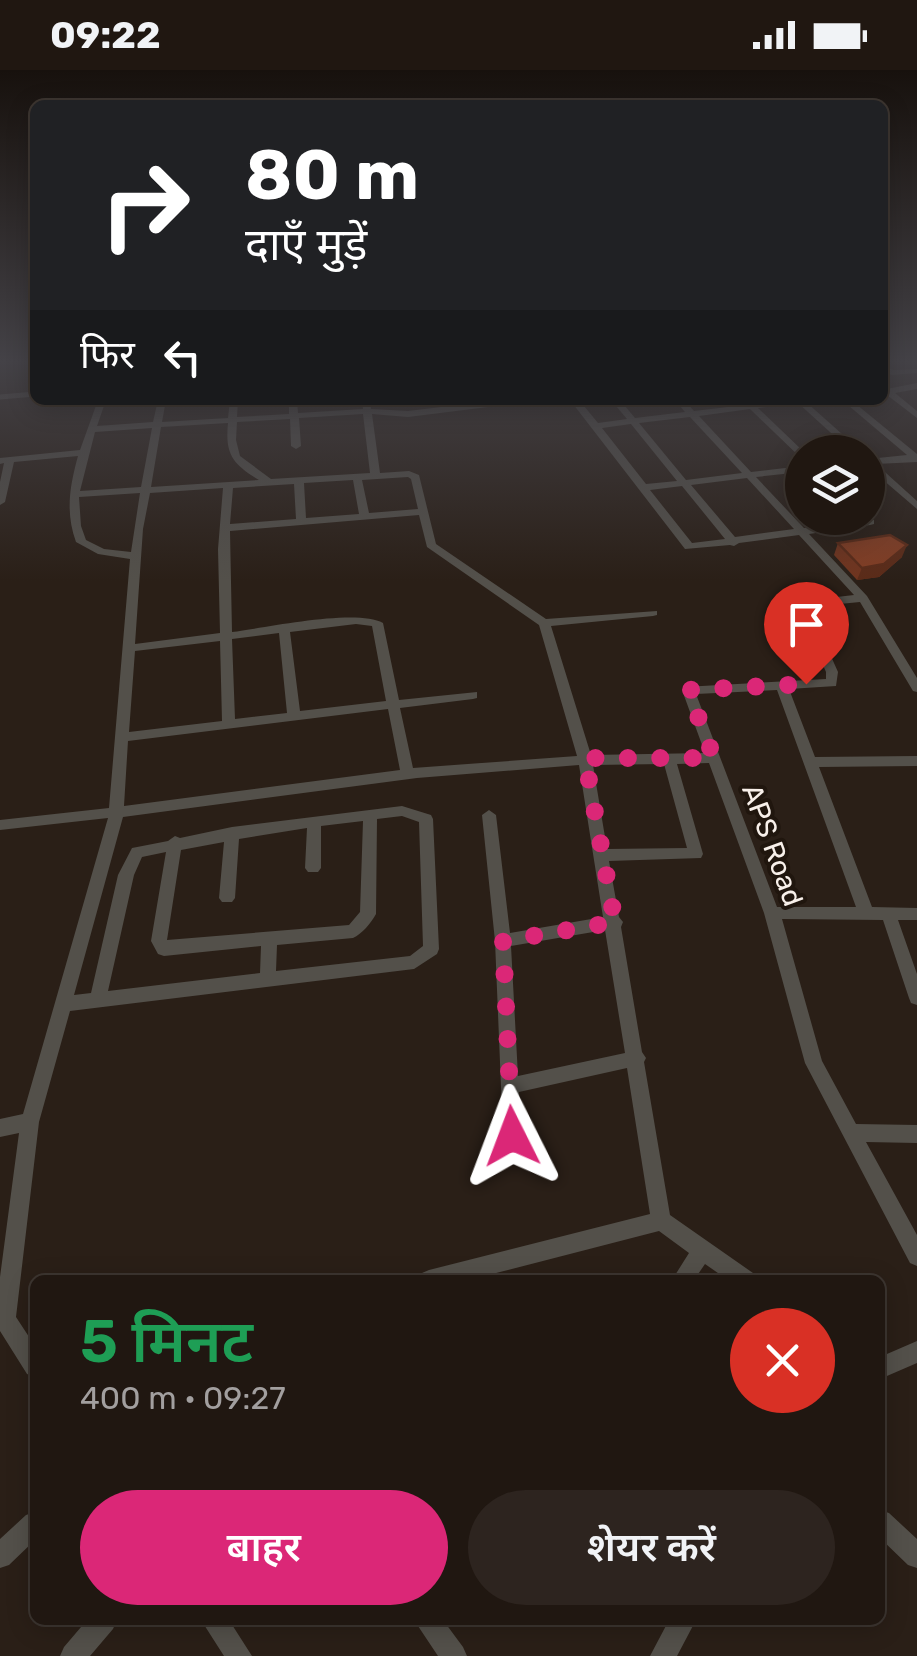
<!DOCTYPE html>
<html lang="hi">
<head>
<meta charset="utf-8">
<style>
	body { margin:0; font-family:Rubik,"Noto Sans Devanagari",sans-serif; background:#2d241f; color:#f1f3f6; height:100vh; display:flex; flex-direction:column; font-size:38px; white-space:nowrap }
	* { box-sizing:border-box; margin:0 }
	p { font-size:32px; color:#a29f9f }
	.icon { flex:none; width:55px; height:55px; fill:none; stroke:currentColor; stroke-width:2; stroke-linecap:round; stroke-linejoin:round }
	.map { position:relative; flex:1; overflow:hidden }
	.drawer { position:absolute; left:30px; top:1205px; width:855px; height:350px; display:flex; flex-direction:column; background:#201711; border-radius:15px; box-shadow:0 5px 25px #0003,0 0 0 2px #3d3631 }
	.drawer>* { flex:none }
	.banner { position:absolute; left:30px; top:30px; width:858px; height:305px; border-radius:15px; box-shadow:0 5px 25px #0003,0 0 0 2px #3d3631; background:#202124; color:#fff; overflow:hidden }
	.controls { position:absolute; left:785px; top:365px; display:grid; gap:20px }
	.controls a { display:grid; place-items:center; width:100px; height:100px; border-radius:50%; background:#201711; box-shadow:0 5px 25px #0003,0 0 0 2px #3d3631; font-size:50px }
	.pin { position:absolute; display:grid; place-items:center; width:85px; height:85px; color:#fff; margin:-102px -42px; border-radius:50% 50% 50% 0; rotate:-45deg; box-shadow:0 0 10px #0007 }
	.pin .icon { rotate:45deg }
	.me { position:absolute; width:110px; margin:-55px; rotate:357deg; stroke-linejoin:round; filter:drop-shadow(0 0 8px #0008) }
	.turn { display:flex; align-items:center; gap:35px; height:210px; padding:0 50px; font-size:45px }
	.turn .icon { width:130px; height:130px; stroke-width:2.5 }
	.turn b { display:block; font-size:70px; line-height:85px }
	.then { display:flex; align-items:center; height:95px; padding:0 50px; background:#0003; gap:20px; font-size:38px }
	.round { display:grid; place-items:center; flex:none; width:105px; height:105px; border-radius:52px; background:#2d241f }
	.overview { display:flex; align-items:center; justify-content:space-between; height:170px; padding:0 50px }
	h1 { font-size:60px; font-weight:600; line-height:75px; color:#1e9e55 }
	.button { display:flex; gap:20px; margin-top:auto; padding:20px 50px }
	.button a { flex:1; height:115px; border-radius:60px; background:#db2777; color:#fff; font-size:40px; font-weight:600; line-height:115px; text-align:center }
	.button a+a { background:#2d241f; color:#f1f3f6 }
	.status { display:flex; justify-content:space-between; align-items:center; height:70px; padding:0 50px; background:#201711; direction:ltr }
	.status svg { height:28px; fill:currentColor }
	.map>svg:first-child { display:block }
	.lines { fill:none; stroke-linecap:round; stroke-linejoin:round }
	.service { stroke:#53504a; stroke-width:5 }
	.minor { fill:#53504a; fill-rule:evenodd }
	.wall { fill:#70341e }
	.shaded-wall { fill:#5b2b18 }
	.building { fill:#823d23; stroke:#5b2b18; stroke-width:2.5 }
	.route { stroke:#db2777; stroke-width:18; stroke-dasharray:0 32.4 }
	.labels { text-anchor:middle; stroke-width:8; stroke-linejoin:round; paint-order:stroke }
	.street-label { font-size:28px; fill:#f8f0ea; stroke:#20160e }
</style>
</head>
<body>
<div class="status"><b>09:22</b><svg viewBox="0 0 49 12"><path d="M0 12V9h3v3zM5 12V6h3v6zM10 12V3h3v9zM15 12V0h3v12zM26 1h20v11H26zM47 4h2v5h-2z"/></svg></div>
<div class="map">
<svg width="917" height="1586" viewBox="0 0 917 1586">
	<rect width="100%" height="100%" fill="#2a1f17"/>
	<g class="lines">
		<path class="service" d="M0,327L35,324"/>
		<path class="minor" d="M882,295L894,300L917,299V303L892,305L882,301Z
			M917,313V319L895,323L917,341V348L887,325H882V320Z
			M98,330H106L97,356L153,352L158,330H166L162,352L228,348L230,330H238L237,347L289,344V330H297L298,343L363,339L362,330H370L371,339L408,341L500,330H525L521,333L408,347L372,344L380,403L409,401L419,405L436,474L546,549L657,541V545L653,546L551,556L591,685L705,683L682,620L684,617L826,609V602L796,534L802,531L854,525L799,465L739,473L734,476L730,475L685,479L570,330H579L598,353L627,349L611,330H620L635,348L685,342L675,330H684L694,341L745,335L741,330H750L754,334L807,330L806,332L860,380L861,382H852L798,333L758,338L804,382L802,389L750,339L699,346L751,402L802,396V402L756,407L804,458L874,450V454L870,455L809,464L867,526L917,608V622L913,621L860,532L809,537L838,602L836,616L789,619L815,687L917,686V696L819,697L872,837L917,838V850H898L917,904V935L911,933L909,928L883,850L782,849L822,991L856,1054L917,1055V1073L866,1072L917,1165V1196L910,1193L805,993L764,843L709,693L677,694L703,784L701,788L609,791L619,847L623,852L621,857L642,982L646,988L644,992L670,1145L753,1203L756,1210H728L705,1194L694,1210H672L689,1183L659,1161L469,1210H419L422,1203L429,1200L650,1144L627,998L519,1022L521,1065L519,1071L512,1074L505,1071L503,1065L495,871L482,745L489,740L496,745L510,863L603,847L579,695L417,708L123,747L74,925L91,923L118,805L132,778L168,771L175,766L180,768L232,757L402,736L431,745L433,749L439,879L437,884L414,899L70,941L39,1052L16,1247L35,1276V1307L27,1304L0,1261V1207L19,1063L0,1067V1049L23,1044L108,748L0,760V750L109,738L130,489L98,484L76,472C65,442 70,415 78,386L14,392L5,432L0,435V412L4,393L0,394V388L80,380ZM363,344L370,403L271,409L240,386L236,370L237,352L290,349L291,376L296,379L301,376L299,348ZM690,347L742,403L686,410L639,353ZM228,353C225,384 232,394 259,410L151,417L161,357ZM631,354L677,411L646,414L602,358ZM152,358L141,417L80,421L95,362ZM408,407L411,409L418,439L369,443L362,410ZM747,408L794,459L735,467L691,415ZM353,410L359,444L306,448L304,413ZM294,414L296,449L230,454L233,418ZM682,416L725,469L692,473L650,420ZM223,418L218,479L220,563L135,574L143,459L150,423ZM140,423L131,482L104,479L86,470L81,456L79,427ZM419,445L427,477L539,555L577,686L413,698L400,638L473,629L477,628V622L399,630L383,553C356,538 265,558 232,562L230,461ZM356,554L372,556L386,631L300,641L290,562ZM279,563L287,643L235,649L232,569ZM220,571L222,651L129,662L135,581ZM777,620L856,837H777L696,624ZM388,639L400,700L124,736L128,671ZM664,694L687,778L607,779L593,695ZM402,746L419,752L423,876L410,886L276,901L277,875L353,868C362,864 371,853 376,844L377,749ZM363,751L360,842L349,855L167,870L181,780L224,772L219,828L222,832H232L235,828L239,769L307,758L305,798L308,802H318L321,798V756ZM166,782L151,871L158,884L164,886L261,876L260,903L108,921L134,805L142,787ZM605,860L625,983L518,1006L511,876Z
			M842,330H851L917,384V392L876,394L917,431V439L868,397V389L907,385Z
			M917,1271V1293L880,1309V1287Z
			M880,1440L889,1443L917,1469V1498L908,1495L880,1468Z
			M35,1442V1470L9,1495L0,1498V1469L26,1445Z
			M87,1550H117L113,1559L90,1586H60L64,1577Z
			M201,1550H229L252,1586H224Z
			M414,1550H443L463,1577L467,1586H438Z
			M669,1550H696L677,1586H650Z"/>
	</g>
	<path class="wall" d="M838,473L902,487L879,507L857,510L834,485Z"/>
	<path class="shaded-wall" d="M907,475L902,487L879,507L857,510L862,498Z"/>
	<path class="building" d="M890,465L907,475L884,494L862,498L838,473Z"/>
	<linearGradient id="sky" x2="0" y2="1"><stop stop-color="#17110d"/><stop offset="0.57" stop-color="#444247"/><stop offset="1" stop-color="#444247" stop-opacity="0"/></linearGradient>
	<rect width="917" height="511" fill="url(#sky)"/>
	<g class="lines">
		<path class="route" d="M512,1066L503,871L615,852L585,688H714L688,620L806,614"/>
	</g>
	<g class="labels">
		<g class="street-label">
			<text transform="translate(773 775) rotate(70)" y="10">APS Road</text>
		</g>
	</g>
</svg>
<div class="controls">
<a><svg class="icon" aria-label="layers" viewBox="0 0 24 24"><path d="M12 4l9 5-9 5-9-5zM3 14l9 5 9-5"/></svg></a>
</div>
<div class="pin" style="left:806px;top:614px;background:#d93025"><svg class="icon" aria-label="arrive" viewBox="0 0 24 24"><path d="M6 21V4h12l-3 4 3 4H6"/></svg></div>
<svg class="me" style="left:512px;top:1066px" viewBox="-20 -20 40 40"><path d="M0-17L14 15 0 8-14 15z" fill="#db2777" stroke="#fff" stroke-width="4"/></svg>
<div class="banner">
<div class="turn"><svg class="icon" aria-label="right" viewBox="0 0 24 24"><path d="M7 20v-9h11M14 6l5 5-5 5"/></svg><div><b>80 m</b>दाएँ मुड़ें</div></div>
<div class="then">फिर<svg class="icon" aria-label="left" viewBox="0 0 24 24"><path d="M17 20v-9H6M10 6l-5 5 5 5"/></svg></div>
</div>
<section class="drawer">
<div class="overview"><div><h1>5 मिनट</h1><p>400 m · 09:27</p></div><a class="round" style="background:#d93025;color:#fff"><svg class="icon" aria-label="close" viewBox="0 0 24 24"><path d="M6 6l12 12M18 6L6 18"/></svg></a></div>
<div class="button"><a>बाहर</a><a>शेयर करें</a></div>
</section>
</div>
</body>
</html>
